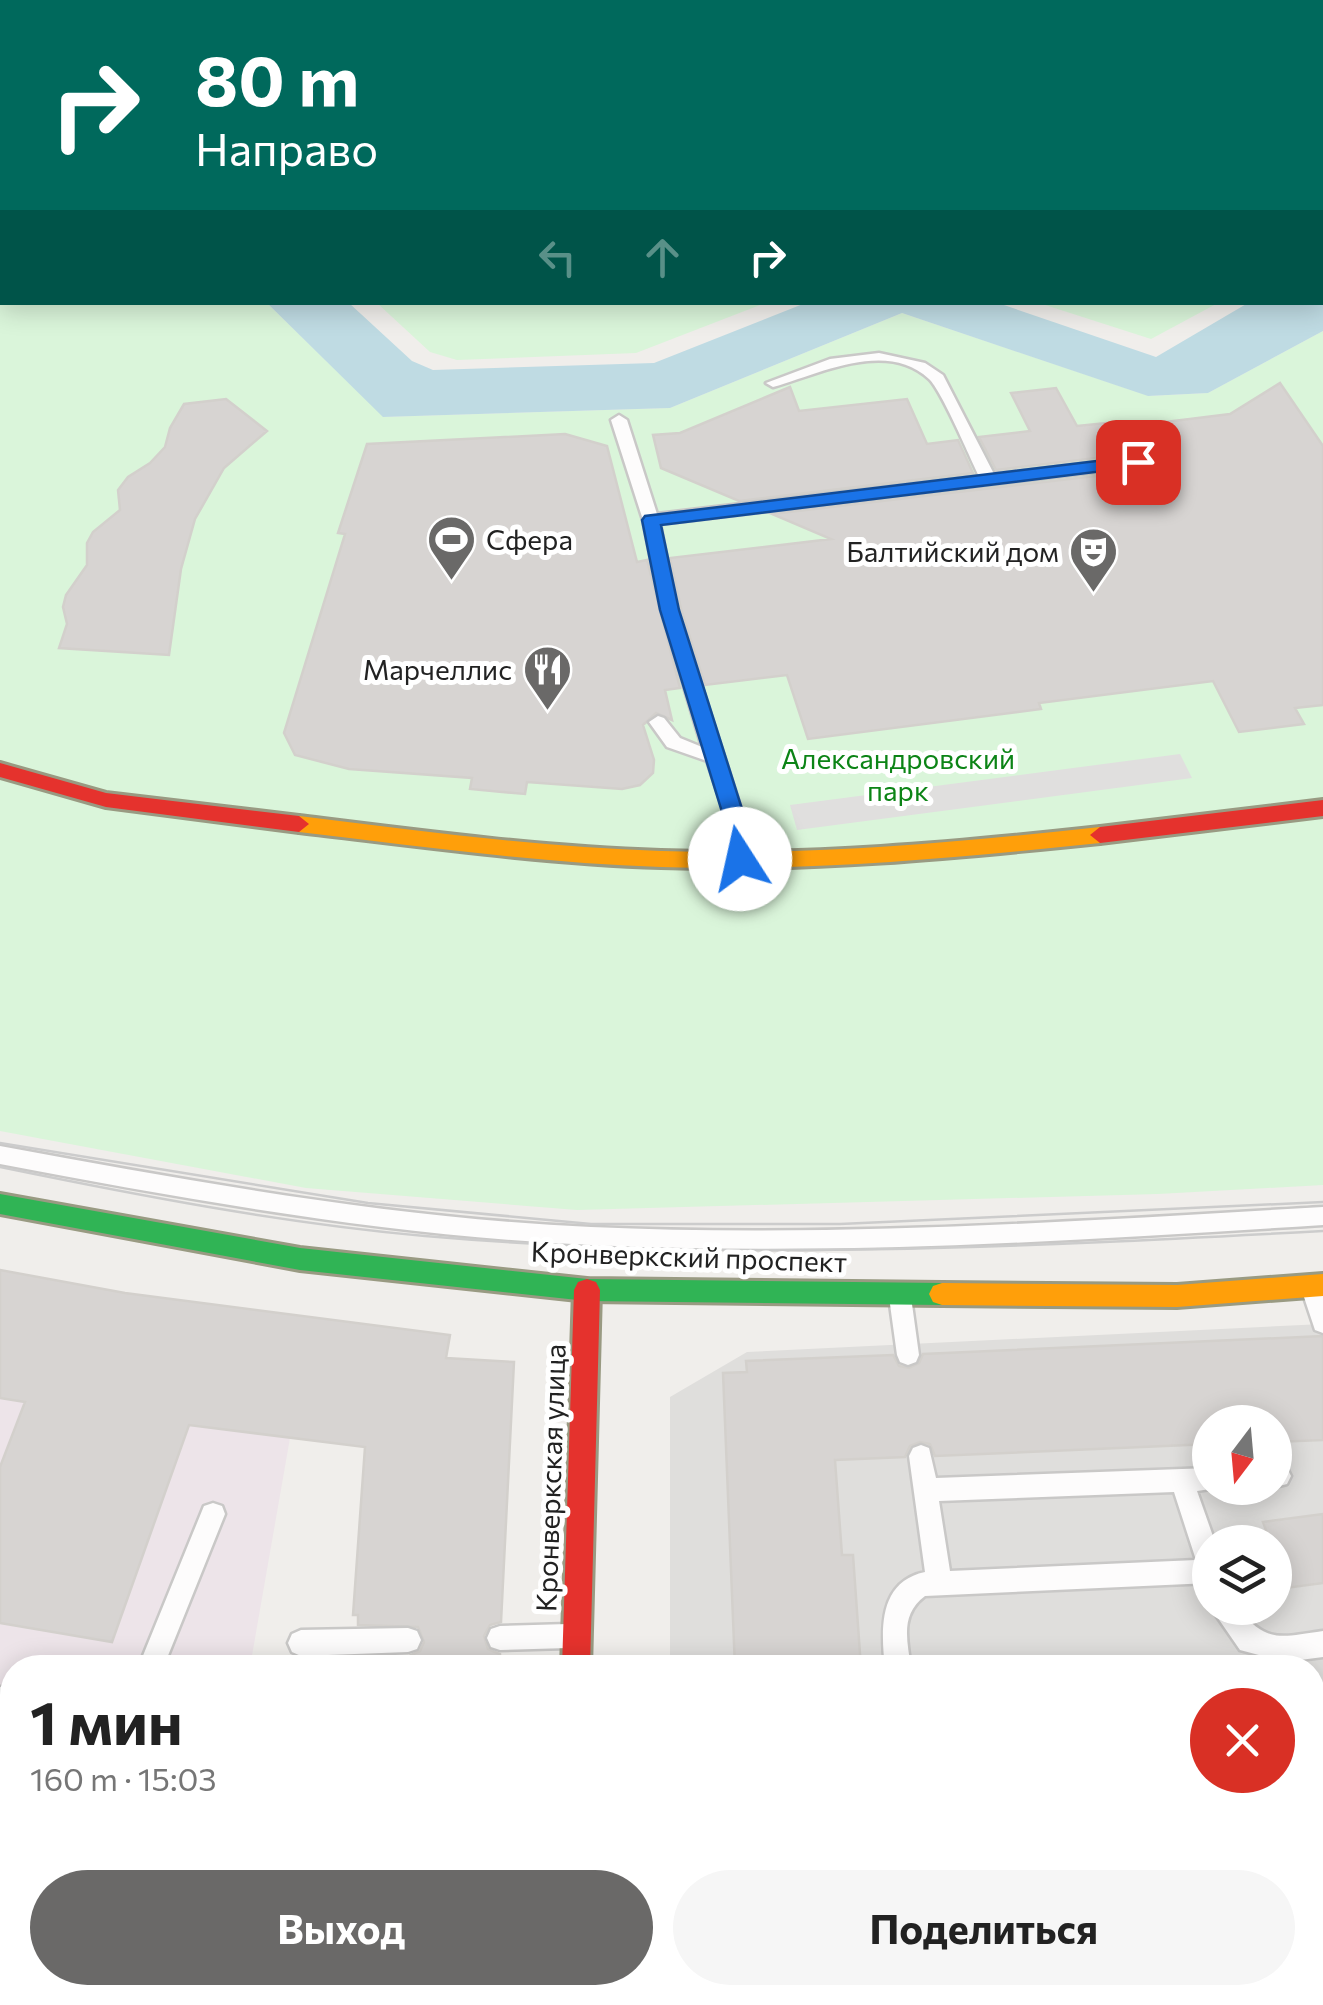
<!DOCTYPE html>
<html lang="ru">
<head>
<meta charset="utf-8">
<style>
	body { margin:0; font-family:Commissioner,sans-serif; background:#f6f6f6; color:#222; height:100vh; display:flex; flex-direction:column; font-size:38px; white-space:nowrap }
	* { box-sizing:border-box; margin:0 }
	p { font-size:32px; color:#767676 }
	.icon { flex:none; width:55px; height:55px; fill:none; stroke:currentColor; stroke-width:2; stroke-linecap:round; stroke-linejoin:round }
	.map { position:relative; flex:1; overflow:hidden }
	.drawer { position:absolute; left:0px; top:1655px; width:1325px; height:350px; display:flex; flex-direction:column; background:#fff; border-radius:40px 40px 0 0; box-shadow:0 5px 25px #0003 }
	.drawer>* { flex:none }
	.guide { position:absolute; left:0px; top:0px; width:1325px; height:305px; box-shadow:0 5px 25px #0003; background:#00695c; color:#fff; overflow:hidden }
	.needle { width:65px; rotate:196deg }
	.tools { position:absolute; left:1192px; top:1405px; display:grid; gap:20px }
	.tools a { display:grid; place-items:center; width:100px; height:100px; border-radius:50%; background:#fff; box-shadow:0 5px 25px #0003; font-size:50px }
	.pin { position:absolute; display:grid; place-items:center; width:85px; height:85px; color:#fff; margin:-42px; border-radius:20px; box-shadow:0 5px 15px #0006 }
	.me { position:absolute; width:110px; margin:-55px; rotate:350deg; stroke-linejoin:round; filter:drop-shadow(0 0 8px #0008) }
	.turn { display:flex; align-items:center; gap:35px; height:210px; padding:0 30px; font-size:45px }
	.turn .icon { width:130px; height:130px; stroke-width:2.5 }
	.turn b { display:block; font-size:70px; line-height:85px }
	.lanes { display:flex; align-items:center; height:95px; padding:0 30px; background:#0003; justify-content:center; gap:50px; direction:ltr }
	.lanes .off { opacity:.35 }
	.round { display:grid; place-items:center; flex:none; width:105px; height:105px; border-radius:52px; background:#f6f6f6 }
	.headline { display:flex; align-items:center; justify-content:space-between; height:170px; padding:0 30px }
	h1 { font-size:60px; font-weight:700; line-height:75px }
	.primary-button { display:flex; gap:20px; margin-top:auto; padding:20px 30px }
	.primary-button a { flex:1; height:115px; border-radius:60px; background:#6a6968; color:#fff; font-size:40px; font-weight:700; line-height:115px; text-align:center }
	.primary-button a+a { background:#f6f6f6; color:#222 }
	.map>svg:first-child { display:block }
	.residential { fill:#dfdedc; fill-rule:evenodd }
	.industrial { fill:#ede4e9 }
	.park { fill:#daf5da }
	.pitch { fill:#b7e6d2 }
	.parking { fill:#e0dfde }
	.water { fill:#bfdbe3 }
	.building { fill:#d7d4d2; stroke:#d3d0cc; stroke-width:2.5 }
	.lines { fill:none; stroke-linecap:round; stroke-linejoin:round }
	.lane-casing { stroke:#c9c8c7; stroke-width:5 }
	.fast-casing { stroke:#999a82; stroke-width:6 }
	.slow-casing { stroke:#999a82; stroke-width:6 }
	.jam-casing { stroke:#999a82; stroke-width:6 }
	.lane { fill:#fdfcfc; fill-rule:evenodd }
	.fast { fill:#30b455; fill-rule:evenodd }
	.slow { fill:#ff9f0a; fill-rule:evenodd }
	.jam { fill:#e5322d; fill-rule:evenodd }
	.tram { stroke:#ccc; stroke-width:2.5 }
	.route { fill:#1a73e8; stroke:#114b97; stroke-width:2.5 }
	.labels { text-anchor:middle; stroke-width:10; stroke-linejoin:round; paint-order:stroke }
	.poi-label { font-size:28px; fill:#222; stroke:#fff; text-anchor:end }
	.park-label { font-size:28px; fill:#0c8416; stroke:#fff }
	.street-label { font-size:28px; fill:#222; stroke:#fff }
</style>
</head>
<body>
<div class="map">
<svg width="1323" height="2005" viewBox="0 0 1323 2005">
	<rect width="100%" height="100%" fill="#f0eeeb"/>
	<path class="residential" d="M1323,1324V2005H676L675,1992H1312V1668H670V1397L747,1352ZM1210,1422H1275V1488H1210ZM1210,1542H1275V1608H1210Z"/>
	<path class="industrial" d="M0,1270L125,1293L450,1335L432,1436L365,1447L290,1438L250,1667L12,1668V1992L248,1993L247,1996L99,2005H0Z"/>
	<path class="park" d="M0,265L2,302L267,303L384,417L670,408L902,313L1149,396L1208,393L1323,331V1185L1158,1194L577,1210L306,1188L0,1131Z
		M377,303H765L636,353L457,360L430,352Z
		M1039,303H1218L1151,339Z"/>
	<path class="pitch" d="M1313,1989L1316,2005H995L994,1993L1312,1992Z"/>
	<path class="parking" d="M1180,754L1192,778L797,830L790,805Z"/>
	<path class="water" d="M1323,258V331L1208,393L1148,396L902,313L670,408L383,417L267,303H349L412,361L433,370L654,363L808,302L998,303L1156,357L1248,303L1322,302Z"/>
	<path class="building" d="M1280,383L1323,446V705L1295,708L1304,724L1239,732L1213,681L1039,703L1041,709L808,739L787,675L705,685L681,609L670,558L831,539L772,514L1138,471L1150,463L1138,453L996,470L979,437L1030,431L1011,393L1056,388L1077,426L1106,423L1109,429L1230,414Z
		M790,387L799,411L907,399L927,444L958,440L973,473L739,501L661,468L653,435L680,433Z
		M226,399L267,431L224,468L195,519L181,569L169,655L59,648L67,624L63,607L66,595L87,565V543L93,532L120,510L118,490L128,477L150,463L165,447L170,428L184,404Z
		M565,434L607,446L637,562L647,560L680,688L665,690L672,720L656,713L643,725L654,760L653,773L640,785L622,789L527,782L525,794L470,789L472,778L349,769L295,755L284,733L345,534L338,533L367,444Z
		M0,1270L125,1293L450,1335L446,1358L514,1362L501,1622L490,1625L484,1636L488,1649L500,1654V1668H356V1658L409,1656L420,1651L424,1642L418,1627L358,1625V1615H353L365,1447L189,1425L112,1642L0,1623V1467L25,1402L0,1398Z
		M1323,1336V1440L1275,1442V1422H1210V1444L935,1456L930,1444L920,1442L910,1446L905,1457L835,1460L842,1555H853L861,1668H735L723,1373L747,1372L746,1361L893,1355L899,1366L909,1368L919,1363L923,1354Z
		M1323,1514V1583L1286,1588L1275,1557V1542H1270L1263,1522Z"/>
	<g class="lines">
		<defs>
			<path id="lane" d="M1322,25H1323V33H1322Z
				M1322,147H1323V155H1322Z
				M879,353L925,363L943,375L994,474L1138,457L1146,462L1138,467L660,524L677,610L742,812L750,859L741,866L732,859L724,812L707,761L667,747L649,722L658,716L664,718L680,738L702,747L661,610L643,520L611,420L619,415L627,420L657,514L979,476C969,456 942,391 929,379C887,339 819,374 773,387L766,383L830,359Z
				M0,1146C195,1182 392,1218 591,1227C835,1238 1080,1221 1323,1207V1225C1080,1240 835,1257 591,1245C392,1236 195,1201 0,1164Z
				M1312,1278L1320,1281L1323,1288V1333L1315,1330L1301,1288L1304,1281Z
				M900,1287L908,1290L911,1297L919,1355L916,1362L908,1365L900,1362L897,1355L889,1297L892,1290Z
				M921,1445L929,1448L936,1478L1210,1468V1488H1217L1197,1491L1215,1542H1210V1583L925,1596C900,1615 907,1639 911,1668H885C881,1630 878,1582 925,1572L909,1456L913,1448ZM1174,1492L1196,1560L950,1571L939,1501Z
				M1275,1465L1287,1468L1291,1476L1287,1484L1275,1487Z
				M213,1503L222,1506L225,1514L163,1668H138L204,1506Z
				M1211,1608H1238C1267,1644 1280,1637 1323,1631V1657L1285,1662L1240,1650Z
				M568,1624L577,1627L581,1636L577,1645L568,1648L500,1650L491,1647L487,1638L491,1629L500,1626Z
				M408,1628L417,1631L421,1640L417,1649L408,1652L301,1656L292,1652L288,1643L292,1634L301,1630Z
				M0,1687L12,1689V1715L0,1713Z
				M1323,1906V1934L1312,1935V1907Z
				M55,1992H85L79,2005H49Z
				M878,1992H906L907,2005H879Z"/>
			<path id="fast" d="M0,1194L300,1248L587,1279L942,1283L951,1286L955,1294L951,1302L942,1305L587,1301L300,1270L0,1214Z"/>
			<path id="slow" d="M299,816C419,831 540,847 661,851C808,856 954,843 1100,827L1110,835L1100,843C954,858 808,872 661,867C540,863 419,846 299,832L289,824Z
				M1323,1274V1296L1177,1307L942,1305L933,1302L929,1294L933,1286L942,1283L1177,1285Z"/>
			<path id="jam" d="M0,763L106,793L299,816L309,824L299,832L106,807L0,777Z
				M1323,800V816L1100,843L1090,835L1100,827Z
				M587,1279L596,1282L600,1290L590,1668H562L574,1290L578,1282Z
				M554,1992H586V2005H554Z"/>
		</defs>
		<use href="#lane" class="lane-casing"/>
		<use href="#fast" class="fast-casing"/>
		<use href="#slow" class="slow-casing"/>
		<use href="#jam" class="jam-casing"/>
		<use href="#lane" class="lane"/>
		<use href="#fast" class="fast"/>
		<use href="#slow" class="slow"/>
		<use href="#jam" class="jam"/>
		<path class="tram" d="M0,1143L368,1203L591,1224H840L1323,1202
			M0,1167C141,1196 282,1223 425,1236C724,1262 1024,1247 1323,1231"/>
	</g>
	<path class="route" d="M1138,456L1144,458V466L661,525L679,610L743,812L751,859L748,865H733L722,812L660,610L642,520L645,516Z"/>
	<defs>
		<symbol id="stadium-pin" viewBox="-11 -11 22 30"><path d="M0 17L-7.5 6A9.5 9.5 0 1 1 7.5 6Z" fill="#6a6968" stroke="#fff"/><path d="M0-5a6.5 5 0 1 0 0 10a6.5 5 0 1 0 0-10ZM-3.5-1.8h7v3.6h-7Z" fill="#fff"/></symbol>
		<symbol id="theatre-pin" viewBox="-11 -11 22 30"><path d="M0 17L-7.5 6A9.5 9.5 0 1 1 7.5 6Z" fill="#6a6968" stroke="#fff"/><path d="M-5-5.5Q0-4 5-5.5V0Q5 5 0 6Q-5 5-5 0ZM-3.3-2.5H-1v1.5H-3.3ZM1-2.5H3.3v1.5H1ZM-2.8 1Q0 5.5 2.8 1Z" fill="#fff"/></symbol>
		<symbol id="restaurant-pin" viewBox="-11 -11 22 30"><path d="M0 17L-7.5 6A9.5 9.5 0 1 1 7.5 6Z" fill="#6a6968" stroke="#fff"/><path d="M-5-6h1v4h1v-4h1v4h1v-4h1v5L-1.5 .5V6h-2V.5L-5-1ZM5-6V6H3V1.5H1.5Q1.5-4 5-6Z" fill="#fff"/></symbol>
	</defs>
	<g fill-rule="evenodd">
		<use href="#stadium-pin" x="424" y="512" width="55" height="75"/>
		<use href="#theatre-pin" x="1066" y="524" width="55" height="75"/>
		<use href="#restaurant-pin" x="520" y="642" width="55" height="75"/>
	</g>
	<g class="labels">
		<g class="poi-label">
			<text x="486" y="550" text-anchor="start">Сфера</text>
			<text x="1059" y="562">Балтийский дом</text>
			<text x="512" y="680">Марчеллис</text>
		</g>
		<g class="park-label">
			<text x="898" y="769">Александровский<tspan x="898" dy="32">парк</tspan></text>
		</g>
		<g class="street-label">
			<text transform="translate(689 1257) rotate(2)" y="10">Кронверкский проспект</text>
			<text transform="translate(551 1478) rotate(-88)" y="10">Кронверкская улица</text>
		</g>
	</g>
</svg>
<div class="tools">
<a><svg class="needle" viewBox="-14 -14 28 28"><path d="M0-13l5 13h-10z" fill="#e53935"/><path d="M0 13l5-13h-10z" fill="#767676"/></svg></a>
<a><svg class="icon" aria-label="layers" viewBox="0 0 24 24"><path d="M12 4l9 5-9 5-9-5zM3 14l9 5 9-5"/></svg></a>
</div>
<div class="pin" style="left:1138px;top:462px;background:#d93025"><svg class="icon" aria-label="arrive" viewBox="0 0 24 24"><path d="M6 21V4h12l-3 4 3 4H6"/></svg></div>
<svg class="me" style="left:740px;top:859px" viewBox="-20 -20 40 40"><circle r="19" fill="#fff"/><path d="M0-13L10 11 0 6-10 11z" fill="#1a73e8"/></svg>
<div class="guide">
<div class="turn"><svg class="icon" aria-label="right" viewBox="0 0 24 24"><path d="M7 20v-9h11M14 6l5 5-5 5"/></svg><div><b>80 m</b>Направо</div></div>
<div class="lanes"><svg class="icon off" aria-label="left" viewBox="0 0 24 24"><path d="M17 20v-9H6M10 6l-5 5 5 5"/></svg><svg class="icon off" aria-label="ahead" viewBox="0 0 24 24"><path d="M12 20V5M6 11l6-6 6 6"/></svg><svg class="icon" aria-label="right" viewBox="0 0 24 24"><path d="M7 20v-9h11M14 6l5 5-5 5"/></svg></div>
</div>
<section class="drawer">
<div class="headline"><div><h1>1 мин</h1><p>160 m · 15:03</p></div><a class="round" style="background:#d93025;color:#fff"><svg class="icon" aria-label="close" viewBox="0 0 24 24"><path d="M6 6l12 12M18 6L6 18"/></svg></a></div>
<div class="primary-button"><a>Выход</a><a>Поделиться</a></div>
</section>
</div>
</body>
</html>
